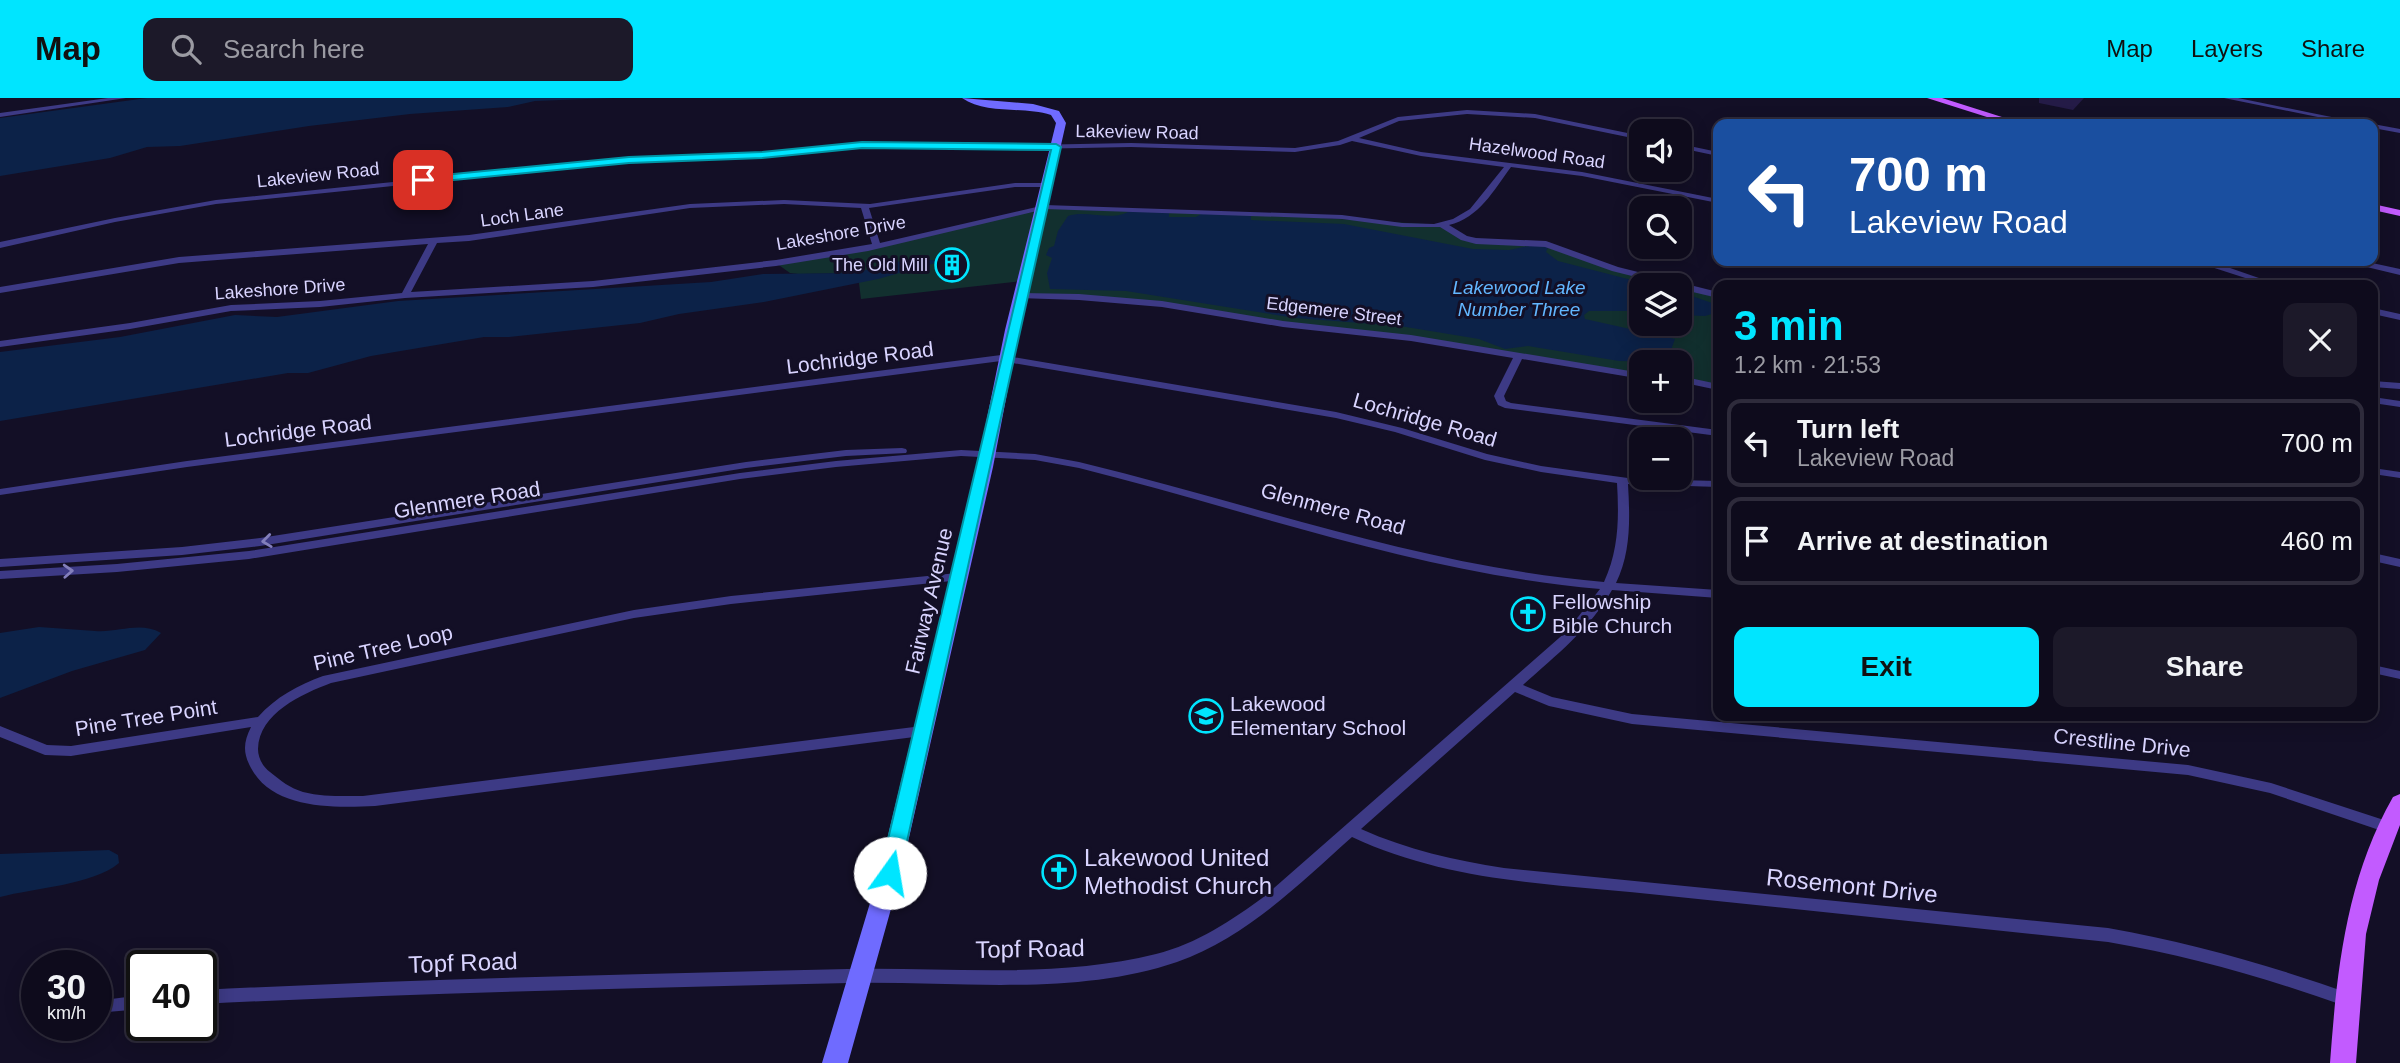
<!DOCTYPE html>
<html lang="en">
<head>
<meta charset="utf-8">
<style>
	body { margin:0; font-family:Helvetica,sans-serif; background:#1c1929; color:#f1f3f6; height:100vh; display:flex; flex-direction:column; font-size:26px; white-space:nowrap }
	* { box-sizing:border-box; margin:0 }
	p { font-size:23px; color:#9b9ba3 }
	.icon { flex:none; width:38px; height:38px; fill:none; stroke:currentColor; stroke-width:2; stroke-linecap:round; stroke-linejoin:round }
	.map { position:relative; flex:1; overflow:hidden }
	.panel { position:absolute; left:1713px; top:182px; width:665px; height:441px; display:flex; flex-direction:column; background:#0e0b1c; border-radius:14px; box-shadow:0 4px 18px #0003,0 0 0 2px #2e2b3b }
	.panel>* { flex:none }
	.top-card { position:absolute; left:1713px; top:21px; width:665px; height:147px; border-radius:14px; box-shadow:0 4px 18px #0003,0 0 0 2px #2e2b3b; background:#1a4fa0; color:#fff; overflow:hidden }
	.fabs { position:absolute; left:1629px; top:21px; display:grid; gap:14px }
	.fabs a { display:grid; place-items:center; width:63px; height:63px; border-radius:14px; background:#0e0b1c; box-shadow:0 4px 18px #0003,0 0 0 2px #2e2b3b; font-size:35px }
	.speed { position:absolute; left:21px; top:852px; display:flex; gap:14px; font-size:35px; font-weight:700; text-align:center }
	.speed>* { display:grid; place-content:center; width:91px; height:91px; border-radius:50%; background:#0e0b1c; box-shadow:0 4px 18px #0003,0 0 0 2px #2e2b3b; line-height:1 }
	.speed small { font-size:18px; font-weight:400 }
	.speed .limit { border:4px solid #111; border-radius:10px; background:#fff; color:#111 }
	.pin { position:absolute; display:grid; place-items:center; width:60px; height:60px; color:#fff; margin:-30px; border-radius:14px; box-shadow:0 4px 10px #0006 }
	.me { position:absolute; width:77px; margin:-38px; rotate:13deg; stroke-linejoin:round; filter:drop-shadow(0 0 5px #0008) }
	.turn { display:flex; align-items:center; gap:24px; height:147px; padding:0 21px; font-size:32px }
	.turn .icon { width:91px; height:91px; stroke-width:2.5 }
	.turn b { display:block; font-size:49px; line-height:60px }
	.round { display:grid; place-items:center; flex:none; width:74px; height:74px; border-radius:14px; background:#1c1929 }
	.headline { display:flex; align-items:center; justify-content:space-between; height:119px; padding:0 21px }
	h1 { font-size:42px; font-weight:700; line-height:52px; color:#00e5ff }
	.action { display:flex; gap:14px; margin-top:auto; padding:14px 21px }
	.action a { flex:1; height:80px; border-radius:14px; background:#00e5ff; color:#111; font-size:28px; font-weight:700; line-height:80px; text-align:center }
	.action a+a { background:#1c1929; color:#f1f3f6 }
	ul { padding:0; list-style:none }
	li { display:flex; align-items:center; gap:21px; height:88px; margin:0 14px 10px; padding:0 7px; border:4px solid #2e2b3b; border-radius:14px }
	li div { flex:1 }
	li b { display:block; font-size:26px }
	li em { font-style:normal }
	header { display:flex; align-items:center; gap:42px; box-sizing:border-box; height:98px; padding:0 35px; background:#00e5ff; color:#111 }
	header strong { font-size:33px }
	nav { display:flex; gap:38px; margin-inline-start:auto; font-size:24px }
	.search { width:490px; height:63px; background:#1c1929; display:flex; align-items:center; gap:18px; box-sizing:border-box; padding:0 24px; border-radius:14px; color:#9b9ba3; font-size:26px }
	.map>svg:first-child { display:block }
	.green { fill:#12302f; fill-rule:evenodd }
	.water { fill:#0c2248 }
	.building { fill:#241b47 }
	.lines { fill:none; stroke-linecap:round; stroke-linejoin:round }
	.street { fill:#3d3a85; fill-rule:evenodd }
	.secondary { fill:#6f6bff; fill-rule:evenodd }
	.primary { fill:#c25bff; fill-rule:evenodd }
	.oneway { stroke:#837fbc }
	.route { fill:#00e5ff; stroke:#0095a6; stroke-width:2 }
	.labels { text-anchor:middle; stroke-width:6; stroke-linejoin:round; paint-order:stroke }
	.far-street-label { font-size:18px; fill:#d9d4ff; stroke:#130f26 }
	.far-poi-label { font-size:18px; fill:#d9d4ff; stroke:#130f26; text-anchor:end }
	.far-water-label { font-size:19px; font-style:italic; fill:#62b6ff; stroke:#130f26 }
	.street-label { font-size:21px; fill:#d9d4ff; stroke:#130f26 }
	.poi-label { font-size:21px; fill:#d9d4ff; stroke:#130f26; text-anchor:start }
	.near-poi-label { font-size:24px; fill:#d9d4ff; stroke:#130f26; text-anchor:start }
	.near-street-label { font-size:24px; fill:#d9d4ff; stroke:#130f26 }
</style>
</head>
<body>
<header>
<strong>Map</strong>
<div class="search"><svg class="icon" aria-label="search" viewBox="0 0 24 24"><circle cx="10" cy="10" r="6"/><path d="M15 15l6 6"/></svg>Search here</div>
<nav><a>Map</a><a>Layers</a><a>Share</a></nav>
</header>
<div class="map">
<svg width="2400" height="965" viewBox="0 0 2400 965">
	<rect width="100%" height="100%" fill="#130f26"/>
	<path class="green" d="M1045,109L1200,113L1443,127L1464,140L1544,148L1596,165L1718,196V289L1680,281V264H1642L1641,278L1444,245L1319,231L1162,206L1021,198L1023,183L861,201L859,185L854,175L799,176L790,175L776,165L846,154ZM1642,187H1680V226H1642Z"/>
	<path class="water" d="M147,0H614L535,3L508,9L410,16L309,28L180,48L147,49L110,60L0,78V20Z
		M1131,112L1169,114V119H1196L1203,115L1251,118V122L1344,126L1473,151L1509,152L1534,147L1548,149L1546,154L1558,163L1651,187H1642L1641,213H1589L1584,217L1585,221L1675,241L1671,252L1663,254L1670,259L1667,264L1619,263L1528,248L1505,251L1479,241L1400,228L1295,220L1126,193L1050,191L1047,175L1052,160L1046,157L1049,150L1054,148L1058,133L1068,118C1087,111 1114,125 1131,112Z
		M933,162L939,164L878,181L764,204L679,216L640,225L509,239H484L371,258L308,275H288L0,323V254L120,239L235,217L277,219L398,203L711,184L763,176L854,175L901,163Z
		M1680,194L1718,207V214L1705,218L1680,217Z
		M39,529C58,530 76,532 95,533C118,535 140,523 161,535L145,552L72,573L0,600V535Z
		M109,752L118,757L119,765C93,787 34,790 0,799V756Z"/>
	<path class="building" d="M2039,0H2084L2073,12L2039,5Z"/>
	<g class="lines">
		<path class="street" d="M108,0H126L0,19V15Z
			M2224,0H2238L2366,26H2352Z
			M1467,12L1535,16L1642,38V42L1535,20L1467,16L1399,23L1359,40L1421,54L1582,74L1718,101V105L1582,78L1511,69C1494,92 1479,120 1449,127L1467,138L1476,140L1546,143L1618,169L1718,194V200L1680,191V187H1668L1612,173L1545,149L1476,146L1461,142L1440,129H1402L1342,121L1045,111L868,153L776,168L593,189L405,200L320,209L231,213L130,231L0,249V243L130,225L231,207L320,203L402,195L428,146L179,165L0,195V189L179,159L469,137L690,106L784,102L870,106L1015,85H1048L1052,87L1048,89H1015L869,110L880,145L1045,107L1342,117L1402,125L1434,126L1453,121L1470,111L1504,69L1421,58L1352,43L1340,47L1295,54L1131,49L985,52L881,48L762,59L629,64L216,106L115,124L0,150V144L115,120L216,102L629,60L762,55L881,44L985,48L1131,45L1295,50L1338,43L1398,19ZM784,106L861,110L872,146L776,162L593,183L411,194L437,145L469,143L690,110Z
			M2371,26H2373L2400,31V35L2373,30Z
			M1680,46L1718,54V58L1680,50Z
			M2198,163H2210L2279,187H2267L2199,165Z
			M2349,163H2363L2400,171V177L2350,165Z
			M1021,195L1079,196L1162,203L1283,223L1411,237L1642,275V281L1522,261L1504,298L1506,303L1511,305L1718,332V338L1505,310L1498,307L1494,298L1513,260L1411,243L1283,229L1162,209L1079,202L1018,200L1016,198Z
			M2373,210L2400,216V222L2373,216Z
			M1001,257L1336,314L1402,330L1487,356L1541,368L1635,381L1718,383V389L1628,386C1630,421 1631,454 1616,485L1718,492V500L1612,492C1590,531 1555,558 1523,587L1552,599L1632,616L2188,667L2271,685L2393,725L2395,729L2393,733L2388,735L2270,695L2188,677L1632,626L1549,608L1515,594L1361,731C1408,752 1454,762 1504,770L2108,830C2192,845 2273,868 2354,897L2356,902L2354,907L2348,909C2269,881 2191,858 2108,844C1962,829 1815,813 1669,798C1561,786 1452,786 1352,739C1298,787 1247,839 1177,864C1075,899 955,883 849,885C633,890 417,895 201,906V892C417,881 632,876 848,871C950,869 1055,881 1156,856C1197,846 1232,822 1265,798L1567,533L1600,491C1423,476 1251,413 1079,370L1035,362L961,358L836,369L740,381L249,461L117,474L0,481V473L117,466L249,453L740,375L836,363L961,352L1035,356L1079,364C1253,406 1425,469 1604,484C1619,452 1619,419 1617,385L1541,374L1485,362L1395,334L1336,320L1001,263L187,369L0,397V391L187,363Z
			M1680,278L1718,286V292L1680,284Z
			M2373,283L2400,285V291L2373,289Z
			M2373,299L2400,303V309L2373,305Z
			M902,350L906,351L907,353L906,355L846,358L746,370L260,448L182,457L0,469V461L182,449L260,440L746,364L846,352Z
			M2373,370L2400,374V380L2373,376Z
			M2373,455L2400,461V469L2373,463Z
			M957,475L963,479L961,482L731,506L634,520L331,585C302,596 259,615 258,651C258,660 263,669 270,674C281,683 290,690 303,694C323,699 343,698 363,698L922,628L927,630L929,633L927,636L922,638L375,708C335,710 273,712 251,670C243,655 243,645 251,629L71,658L45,657L0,639V628L47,647L71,648L258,619C276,599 298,587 323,578L634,512L731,498Z
			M2373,567L2400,573V581L2373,575Z
			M142,897V911L96,915V903Z"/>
		<path class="secondary" d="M962,0L1033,6L1059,13L1066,25L1019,232L993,369L901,775L848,965H822L879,775L977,369L1005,232L1056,25L1051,17C1024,8 986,17 962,0Z"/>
		<path class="primary" d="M1927,0H1942L2024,26H2009Z
			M2373,106L2400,112V118L2373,112Z
			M2400,696V727L2379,782L2366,836L2356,965H2330C2337,871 2346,782 2393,699Z"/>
	</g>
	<defs><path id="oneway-chevron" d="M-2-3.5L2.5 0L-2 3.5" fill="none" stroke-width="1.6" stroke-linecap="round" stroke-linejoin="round" transform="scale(1.75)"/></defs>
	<g class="oneway">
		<use href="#oneway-chevron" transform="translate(267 443) rotate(173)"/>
		<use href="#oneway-chevron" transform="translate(68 473) rotate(-3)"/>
	</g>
	<path class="route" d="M862,44L1056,46L1061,49L900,775L897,781L890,783L883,781L880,775L1051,52L862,50L762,60L629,65L423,85L418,82L423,79L629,59L762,54Z"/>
	<defs>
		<symbol id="building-ring" viewBox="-11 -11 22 22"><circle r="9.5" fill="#130f26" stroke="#00e5ff" stroke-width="1.5"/><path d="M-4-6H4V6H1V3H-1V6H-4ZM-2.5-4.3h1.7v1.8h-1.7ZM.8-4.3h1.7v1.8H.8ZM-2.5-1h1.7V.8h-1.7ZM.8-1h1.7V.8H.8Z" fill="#00e5ff"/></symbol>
		<symbol id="church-ring" viewBox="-11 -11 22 22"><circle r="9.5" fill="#130f26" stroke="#00e5ff" stroke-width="1.5"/><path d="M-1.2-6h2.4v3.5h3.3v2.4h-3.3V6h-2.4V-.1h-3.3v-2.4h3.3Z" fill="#00e5ff"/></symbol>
		<symbol id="school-ring" viewBox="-11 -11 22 22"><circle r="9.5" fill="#130f26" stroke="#00e5ff" stroke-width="1.5"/><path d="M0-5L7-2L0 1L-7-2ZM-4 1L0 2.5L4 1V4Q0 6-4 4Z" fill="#00e5ff"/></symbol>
	</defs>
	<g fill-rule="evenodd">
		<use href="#building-ring" x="933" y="148" width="38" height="38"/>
		<use href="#church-ring" x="1509" y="497" width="38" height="38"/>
		<use href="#school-ring" x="1187" y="599" width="38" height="38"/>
		<use href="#church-ring" x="1040" y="755" width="38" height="38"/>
	</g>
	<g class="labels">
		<g class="far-street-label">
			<text transform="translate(1137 34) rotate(1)" y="6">Lakeview Road</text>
			<text transform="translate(1537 55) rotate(8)" y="6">Hazelwood Road</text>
			<text transform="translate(318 77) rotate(-6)" y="6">Lakeview Road</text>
			<text transform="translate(522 117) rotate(-8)" y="6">Loch Lane</text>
			<text transform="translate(841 135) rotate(-10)" y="6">Lakeshore Drive</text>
			<text transform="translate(280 191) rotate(-4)" y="6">Lakeshore Drive</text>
			<text transform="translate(1334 213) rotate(7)" y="6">Edgemere Street</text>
		</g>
		<g class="far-poi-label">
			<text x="928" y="173">The Old Mill</text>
		</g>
		<g class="far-water-label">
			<text x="1519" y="196">Lakewood Lake<tspan x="1519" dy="22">Number Three</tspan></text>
		</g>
		<g class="street-label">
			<text transform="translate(860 260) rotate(-7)" y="7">Lochridge Road</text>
			<text transform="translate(1425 322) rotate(16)" y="7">Lochridge Road</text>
			<text transform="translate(298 333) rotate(-7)" y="7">Lochridge Road</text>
			<text transform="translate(467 402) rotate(-9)" y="7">Glenmere Road</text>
			<text transform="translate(1333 411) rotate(15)" y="7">Glenmere Road</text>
			<text transform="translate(929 503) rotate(-77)" y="7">Fairway Avenue</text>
			<text transform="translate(383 550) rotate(-13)" y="7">Pine Tree Loop</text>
			<text transform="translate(146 620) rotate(-9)" y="7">Pine Tree Point</text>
			<text transform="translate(2122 645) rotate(6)" y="7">Crestline Drive</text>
		</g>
		<g class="poi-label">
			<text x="1552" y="511">Fellowship<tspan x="1552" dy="24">Bible Church</tspan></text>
			<text x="1230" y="613">Lakewood<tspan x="1230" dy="24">Elementary School</tspan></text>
		</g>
		<g class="near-poi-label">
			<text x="1084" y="768">Lakewood United<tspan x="1084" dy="28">Methodist Church</tspan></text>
		</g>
		<g class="near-street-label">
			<text transform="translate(1852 788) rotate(6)" y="8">Rosemont Drive</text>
			<text transform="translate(1030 851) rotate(-1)" y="8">Topf Road</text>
			<text transform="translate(463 865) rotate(-2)" y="8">Topf Road</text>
		</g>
	</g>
</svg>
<div class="fabs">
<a><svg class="icon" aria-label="sound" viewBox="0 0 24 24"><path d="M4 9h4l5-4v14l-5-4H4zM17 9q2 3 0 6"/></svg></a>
<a><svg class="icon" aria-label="search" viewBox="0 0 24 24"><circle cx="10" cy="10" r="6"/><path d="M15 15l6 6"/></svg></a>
<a><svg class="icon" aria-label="layers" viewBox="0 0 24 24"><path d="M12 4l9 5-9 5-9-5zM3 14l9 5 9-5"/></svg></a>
<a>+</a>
<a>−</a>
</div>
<div class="speed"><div>30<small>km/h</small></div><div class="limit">40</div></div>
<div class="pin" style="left:423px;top:82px;background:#d93025"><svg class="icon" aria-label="arrive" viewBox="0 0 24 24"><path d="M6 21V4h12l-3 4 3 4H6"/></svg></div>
<svg class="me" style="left:890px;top:775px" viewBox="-20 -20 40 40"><circle r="19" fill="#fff"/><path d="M0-13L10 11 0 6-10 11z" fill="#00e5ff"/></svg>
<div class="top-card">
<div class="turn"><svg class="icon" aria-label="left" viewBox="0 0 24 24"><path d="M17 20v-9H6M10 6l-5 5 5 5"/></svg><div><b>700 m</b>Lakeview Road</div></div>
</div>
<section class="panel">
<div class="headline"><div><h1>3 min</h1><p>1.2 km · 21:53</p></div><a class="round"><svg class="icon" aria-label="close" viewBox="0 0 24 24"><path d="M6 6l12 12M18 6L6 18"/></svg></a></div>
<ul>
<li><svg class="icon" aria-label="left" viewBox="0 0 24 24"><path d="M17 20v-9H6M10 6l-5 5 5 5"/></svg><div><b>Turn left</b><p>Lakeview Road</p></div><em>700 m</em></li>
<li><svg class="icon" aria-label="arrive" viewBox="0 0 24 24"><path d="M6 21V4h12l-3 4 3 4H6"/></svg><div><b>Arrive at destination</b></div><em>460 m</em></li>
</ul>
<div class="action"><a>Exit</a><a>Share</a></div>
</section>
</div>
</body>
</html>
